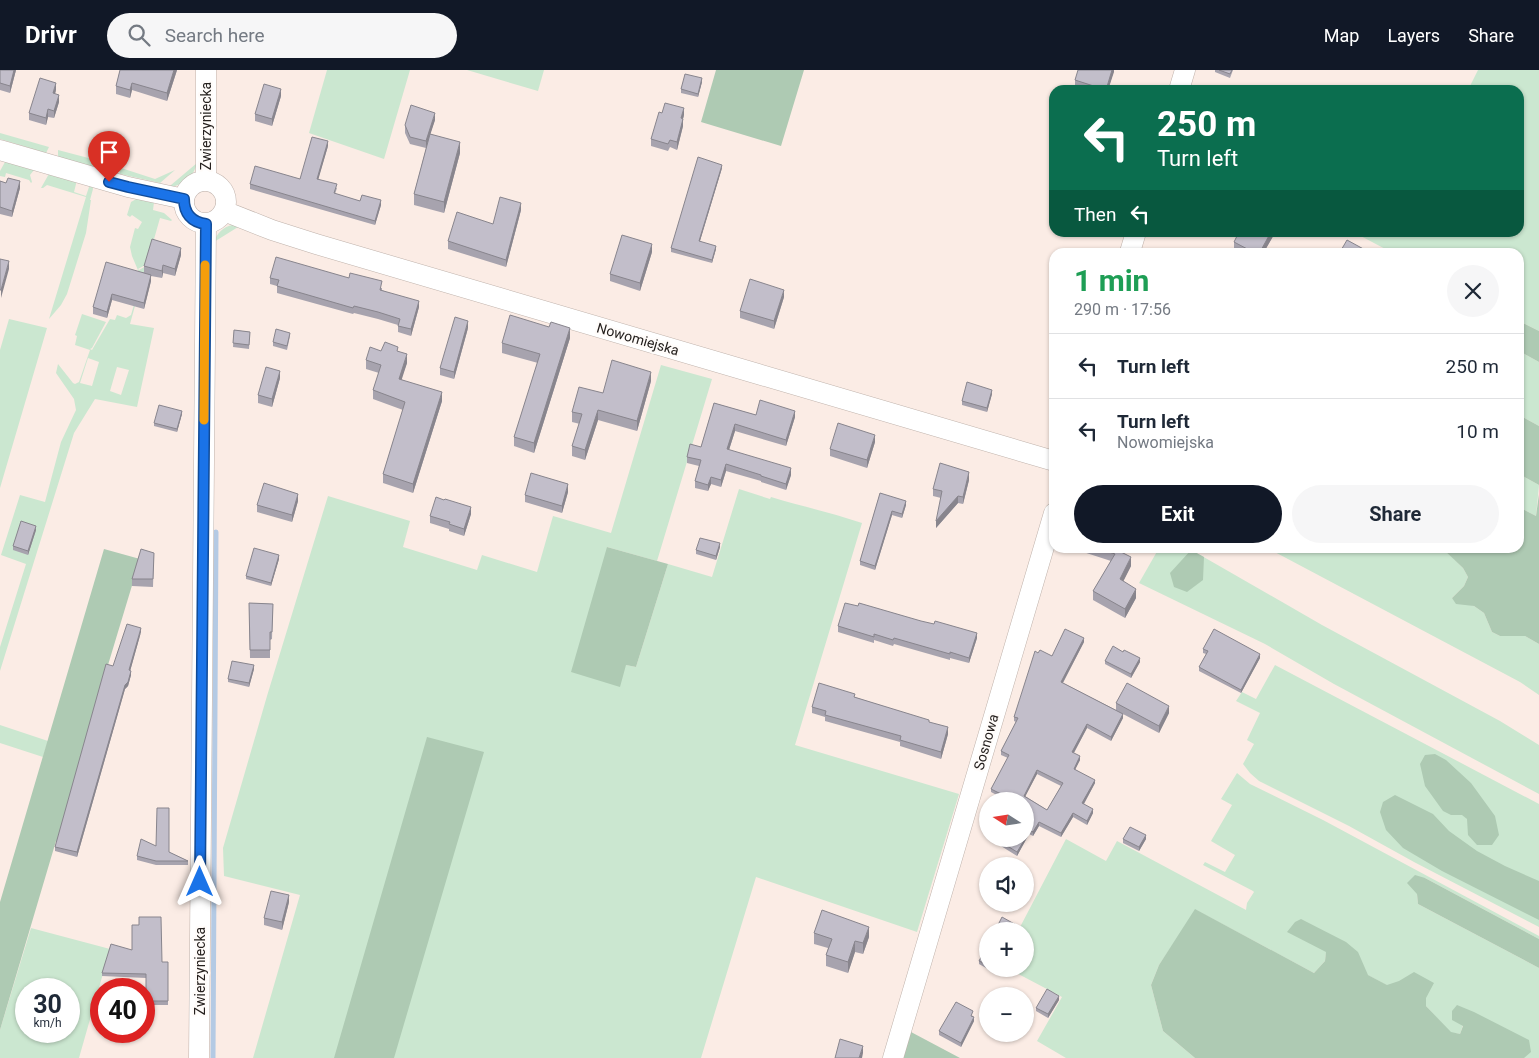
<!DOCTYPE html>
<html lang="en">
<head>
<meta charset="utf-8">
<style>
	body { margin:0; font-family:Roboto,sans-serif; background:#f6f6f7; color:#1f2937; height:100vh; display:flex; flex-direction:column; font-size:19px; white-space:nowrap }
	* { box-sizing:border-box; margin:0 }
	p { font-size:16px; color:#747a83 }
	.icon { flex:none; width:28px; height:28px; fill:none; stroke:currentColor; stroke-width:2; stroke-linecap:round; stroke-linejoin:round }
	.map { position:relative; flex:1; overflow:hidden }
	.drawer { position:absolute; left:1049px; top:178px; width:475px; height:305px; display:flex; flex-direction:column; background:#fff; border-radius:15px; box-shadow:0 1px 4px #0004 }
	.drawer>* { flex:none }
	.hud { position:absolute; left:1049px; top:15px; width:475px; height:152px; border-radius:15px; box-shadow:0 1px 4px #0004; background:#0b6e4f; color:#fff; overflow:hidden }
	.needle { width:32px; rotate:282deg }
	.buttons { position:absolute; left:979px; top:722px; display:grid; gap:10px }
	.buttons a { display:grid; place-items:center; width:55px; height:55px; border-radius:50%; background:#fff; box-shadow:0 1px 4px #0004; font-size:25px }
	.speed { position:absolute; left:15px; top:908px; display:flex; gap:10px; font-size:25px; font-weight:700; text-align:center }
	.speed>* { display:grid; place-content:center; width:65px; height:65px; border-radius:50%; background:#fff; box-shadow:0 1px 4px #0004; line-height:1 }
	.speed small { font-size:12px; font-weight:400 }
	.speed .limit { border:8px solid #d22; background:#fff; color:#111 }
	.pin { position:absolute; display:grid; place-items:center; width:42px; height:42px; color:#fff; margin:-51px -21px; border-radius:50% 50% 50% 0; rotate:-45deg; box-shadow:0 0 5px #0007 }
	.pin .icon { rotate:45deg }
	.me { position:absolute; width:55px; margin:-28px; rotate:0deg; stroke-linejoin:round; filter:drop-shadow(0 0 4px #0008) }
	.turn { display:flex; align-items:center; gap:18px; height:105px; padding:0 25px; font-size:22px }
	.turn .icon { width:65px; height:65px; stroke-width:2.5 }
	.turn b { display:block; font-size:35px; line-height:42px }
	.then { display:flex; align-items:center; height:48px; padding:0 25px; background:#0003; gap:10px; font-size:19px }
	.round { display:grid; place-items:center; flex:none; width:52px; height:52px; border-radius:26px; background:#f6f6f7 }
	.headline { display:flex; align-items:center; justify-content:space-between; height:85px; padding:0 25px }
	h1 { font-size:30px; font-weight:700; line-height:38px; color:#1e9e55 }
	.button { display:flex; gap:10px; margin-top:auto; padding:10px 25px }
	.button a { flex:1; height:58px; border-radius:30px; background:#111827; color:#fff; font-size:20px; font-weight:700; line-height:58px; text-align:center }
	.button a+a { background:#f6f6f7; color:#1f2937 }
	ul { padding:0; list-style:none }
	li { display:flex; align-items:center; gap:15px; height:65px; padding:0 25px; border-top:1px solid #e0e1e3 }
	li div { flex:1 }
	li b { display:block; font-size:19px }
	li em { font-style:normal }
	header { display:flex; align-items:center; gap:30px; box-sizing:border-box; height:70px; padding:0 25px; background:#111827; color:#fff }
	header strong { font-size:24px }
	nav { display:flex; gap:28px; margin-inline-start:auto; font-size:18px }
	.search { width:350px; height:45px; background:#f6f6f7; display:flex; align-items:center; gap:12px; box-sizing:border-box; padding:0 18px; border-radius:28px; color:#747a83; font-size:19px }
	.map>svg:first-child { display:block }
	.green { fill:#cbe7d0; fill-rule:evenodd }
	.forest { fill:#aecab3 }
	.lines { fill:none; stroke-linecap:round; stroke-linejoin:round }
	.stream { stroke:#b4cae4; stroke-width:5 }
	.minor-casing { stroke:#bfb2ab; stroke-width:21 }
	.minor { stroke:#fff; stroke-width:20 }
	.wall { fill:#a7a3ae; fill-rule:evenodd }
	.shaded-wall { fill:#88858d }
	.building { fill:#c2beca; stroke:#88858d; fill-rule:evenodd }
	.route-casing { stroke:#114b97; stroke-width:12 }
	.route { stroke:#1a73e8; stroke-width:9 }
	.slow { stroke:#f59e0b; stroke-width:9 }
	.labels { text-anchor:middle; stroke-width:4.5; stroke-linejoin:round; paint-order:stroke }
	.street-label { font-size:14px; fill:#25201e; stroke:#fffcfa }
</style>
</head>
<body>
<header>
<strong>Drivr</strong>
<div class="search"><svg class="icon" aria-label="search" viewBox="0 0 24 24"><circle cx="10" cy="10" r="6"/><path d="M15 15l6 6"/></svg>Search here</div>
<nav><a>Map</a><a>Layers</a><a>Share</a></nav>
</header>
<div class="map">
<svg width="1539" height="988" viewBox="0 0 1539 988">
	<rect width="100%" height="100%" fill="#fbece5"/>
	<path class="green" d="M327,0H410L384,89L309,63Z
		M467,0H544L538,21Z
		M1478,0H1539V261L1519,251V182H1391L1355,163L1519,162V20H1468Z
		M0,63L49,77L46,83L0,69Z
		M58,80L96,90L108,95L103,100L58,87Z
		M5,92L33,97L34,100L30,105L32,112L31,113L29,110L6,103L5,107L0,106V101Z
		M197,93C194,106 184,115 170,117L171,115Z
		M118,97L155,109L175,100L160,113L120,104Z
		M50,102L77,110L74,122L86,126L90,114H92L93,119L90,130H91L86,163L67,224L61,235L49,249L86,127L47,115L43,118H41Z
		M138,128L154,132L153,140L164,143L172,150L171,151L160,148L147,194L138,199L139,200L146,196L130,254L154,258L137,337L95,329L74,363L0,601V577L26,494L1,485L20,425L45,432L61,372L76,340L74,329L56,303L58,294L73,313L75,314L79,312L90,280L75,275L77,266L75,265L82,244L106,252L92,278L90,279L92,280L110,249L115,250L117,245L126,248L131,245L140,214V205L132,186L130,177L135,158L138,159L142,152L132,145L130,147L127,145L131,132ZM88,288L99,292L92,316L80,313ZM117,297L129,300L121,325L110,321Z
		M232,155H238V157L214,172C217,163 223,157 232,155Z
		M9,249L47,258L0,418V280Z
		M1519,281L1539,292V356L1519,345Z
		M661,295L712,309L657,491L607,477L626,595L636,597L668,494L712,507L739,419L770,429L771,427C801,436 832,443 862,453L795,675L959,724L917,862L756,807L701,988H253L300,825L224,806L223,778L267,626L328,426L410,451L403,477L477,500L482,485L537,502L553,446L611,463Z
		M1519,404L1539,415L1536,446L1519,437Z
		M1159,478H1188L1322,555L1500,651L1539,675V724L1334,614L1265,574L1139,513Z
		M1267,478H1443L1463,498L1468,507L1464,516L1452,528L1474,536L1484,543L1492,562L1500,566H1525L1539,574V625L1520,612Z
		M1275,595L1539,734V857L1414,792L1349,756L1259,711L1250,703L1243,694L1254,674L1247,670L1260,643L1236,631L1242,622L1256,629Z
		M0,655L48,671L43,687L0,673Z
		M1237,703L1250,714L1323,750L1539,866V869L1425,808L1417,824L1418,834L1539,898V988H1524L1463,955L1460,964L1451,963L1426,936L1326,883L1325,891L1314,903L1196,840L1159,895L1151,915L1163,961L1195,988H1066L1037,971L1062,927L1009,899H1025V861H1018L1066,769L1106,791L1117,771L1246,840L1247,833L1254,822L1253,821L1203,795L1205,792L1225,802L1235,785L1211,771L1232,735L1221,729Z
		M31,858L110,879L79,988H0V960ZM26,919H69V961H26Z"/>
	<path class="forest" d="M716,0H804L781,76L701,52Z
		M1519,251L1539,261V292L1519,281Z
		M1519,345L1539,356V415L1519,404Z
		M1539,424V574L1525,566H1500L1492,562L1484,543L1474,536L1456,534L1452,528L1464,516L1468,507L1463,498L1442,478H1519V437L1536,446Z
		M607,477L668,494L636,597L626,595L620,617L571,602Z
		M104,479L140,489L108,595L58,772L56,771L0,960V832Z
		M1191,480L1204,487L1203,510L1187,522L1174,517L1170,503Z
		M427,667L484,682L394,988H334Z
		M1435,684L1446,690L1471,713L1495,746L1499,765L1492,775H1477L1468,765L1467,749L1462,745H1451L1443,741L1425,716L1420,694L1425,685Z
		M1395,725L1433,744L1449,761L1477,781L1505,796L1539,811V850L1442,801L1403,778L1386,760L1380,742L1383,732Z
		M1415,805L1425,808L1539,869V898L1418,834L1417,824L1407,813Z
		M1195,839L1314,903L1325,891L1326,882L1287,862L1295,852L1301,849L1346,872L1358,882L1368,905L1387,915L1399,911L1414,902L1434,913L1426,928V936L1451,962L1460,964L1463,956L1452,950V941L1457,935L1474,942L1529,970L1531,982L1524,988H1195L1163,961L1151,915L1159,895Z
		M911,962L960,988H902Z"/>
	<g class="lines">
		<path class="stream" d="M213,988L216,462"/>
		<defs>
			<path id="minor" d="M1179,20L1185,0
				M0,80L128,117L184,129
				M184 132a21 21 0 1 1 42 0a21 21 0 1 1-42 0Z
				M206,111V0
				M224,141L272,160L316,174L1054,391
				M1130,182L1136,162
				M199,988L206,154
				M893,988L1054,443"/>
		</defs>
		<use href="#minor" class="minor-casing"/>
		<use href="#minor" class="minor"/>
	</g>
	<path class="wall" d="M0,0H16L10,23L0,20Z
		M120,0H177L167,31L132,20L130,28L116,24V16Z
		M1114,0L1108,20H1083L1075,18V10Z
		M1215,0H1233L1230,8L1215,2Z
		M702,12L698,27L681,23V19Z
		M56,20L55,24L59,32L54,48L48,47L46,55L29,50V43Z
		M281,26L272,56L255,51V44Z
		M684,45L683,49V56L677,80L670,77L668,81L651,76V69Z
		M435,50L430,64L460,83L444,143L414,135V124L429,67L426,78L410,74L405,63V55Z
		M328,76L318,109L337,118L335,124L360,131L381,135L375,155L250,119V114L300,109Z
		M722,98L700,171L716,179L712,193L671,182V178Z
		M0,111L20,118L12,147L0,144Z
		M521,140L506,197L448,179V171L493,154Z
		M1275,162L1264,182H1239L1234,180V172Z
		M652,182L640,221L610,211V204Z
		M181,185L175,206L163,203L162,208L151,206V211L144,239L112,230L107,248L93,244V237L144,202V196Z
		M270,208L382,218V220L419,237L411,266L398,262V255L378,249L354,243L353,244L277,223V216L270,214Z
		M784,227L774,259L740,248V241Z
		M468,258L454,309L440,305V298Z
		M234,260L250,262L249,279L233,277Z
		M290,266L287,280L273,276V272Z
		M570,268L534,383L514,376V367L538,293L502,283V273Z
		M398,282L407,293L401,309L442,331L413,423L383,413V404L403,340L373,329V320L379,303L366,299V290Z
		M280,308L272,337L258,333V325Z
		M651,311L637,361L598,350L585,390L572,386V376L580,354L572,352V342L603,323Z
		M992,324L987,342L962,335V331Z
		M714,333L756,345L795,347L786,376L735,361L729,380L791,405L786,420L761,412V411L726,401L721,417L711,414L708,421L695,418V411L699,396L687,393V387L701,377Z
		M182,344L177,362L154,356V353Z
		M875,372L867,398L830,386V379Z
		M969,410L963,434L958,433L936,458L941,428L933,426V419Z
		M568,422L562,443L525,432V425Z
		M880,423L906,435L902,448L892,445L875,500L860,495V491Z
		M444,430L471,444L464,466L449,461V459L430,453V446Z
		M298,431L292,452L257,442V435Z
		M36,460L28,485L13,480V476Z
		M720,477L716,490L696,484V480Z
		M1071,478H1120L1131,496L1123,511L1136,528L1125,548L1093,530V521L1111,491Z
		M154,483L153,517L132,516V509Z
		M279,489L271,516L246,509V506Z
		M249,533L273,534L272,569L270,570V588H250Z
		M838,556L977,568L969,593L950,588V590L894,574L893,576L874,570V573L838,562Z
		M141,562L130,601L131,605L128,616L125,619L77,787L55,781V777Z
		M1084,572L1063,613L1116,640V633L1169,643L1159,663L1123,644V648L1111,671L1087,658L1074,683L1080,690L1075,699L1095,713L1084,734L1093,743L1087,755L1073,747L1061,767L1039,756L1033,766L1029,764L1017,786L1001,776V772L1025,731H1008L991,722V719L1008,688L1001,685V681L1016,652L1014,651V647L1038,583L1052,586ZM1037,704L1061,716L1047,740L1025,726Z
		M1203,579L1260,588L1241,623L1199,601V597L1206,584L1203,583Z
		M1123,582L1140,592L1131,608L1105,594V591Z
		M254,599L249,617L228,612V609Z
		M855,627L929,652L948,664L941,689L900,676V672L825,651V647L812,643V637Z
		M1123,769H1146L1139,781L1123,773Z
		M169,782L188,791V795H156L137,790V786Z
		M289,832L282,860L264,855V848Z
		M814,863L869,867L863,884L855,882L848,903L826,896V885L828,878L814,874Z
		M988,874V899H998L995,903L979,894V891Z
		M162,892H168V935H146V908L102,906V903Z
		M1059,930L1048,948L1036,941V938Z
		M973,945L972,946L974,951L961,977L939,965V961Z"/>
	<path class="shaded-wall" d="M14,0H16L10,23V16Z
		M174,0H177L167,31V23Z
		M1112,0H1114V2L1108,20H1106Z
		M702,8V12L698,27V24Z
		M56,13V20L53,30V23Z
		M132,13V20L130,28V20Z
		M281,19V26L272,56V49Z
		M59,25V32L54,48V41Z
		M684,38V45L681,56V48Z
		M48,39V47L46,55V48Z
		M435,43V50L426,78V71Z
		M683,49V56L677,80V72Z
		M328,71V76L317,114V109Z
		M460,72V83L444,143V132Z
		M722,95V98L699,174V171Z
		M20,111V118L12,147V141Z
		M381,130V135L375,155V151Z
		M521,133V140L506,197V190Z
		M1271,162L1275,163L1264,182H1260Z
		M652,174V182L640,221V213Z
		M716,176V179L712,193V190Z
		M181,178V185L175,206V199Z
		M9,191V199L1,228V220Z
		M163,195V203L162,208V201Z
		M151,205V211L144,239V233Z
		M784,220V227L774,259V251Z
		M112,224V230L107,248V242Z
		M419,231V237L411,266V259Z
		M468,251V258L454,309V302Z
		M570,258V268L534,383V373Z
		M407,284V293L399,318V309Z
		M280,301V308L272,337V329Z
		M651,302V311L637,361V351Z
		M992,320V324L987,342V338Z
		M442,322V331L413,423V414Z
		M598,340V350L585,390V380Z
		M182,341V344L177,362V359Z
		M795,341V347L786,376V370Z
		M735,354V361L727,386V379Z
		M875,365V372L867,398V390Z
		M726,394V401L721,417V410Z
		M791,398V405L786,420V414Z
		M969,402V410L963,434V427Z
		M711,407V414L708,421V415Z
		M568,414V422L562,443V436Z
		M298,424V431L292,452V445Z
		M958,426V433L936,458V451Z
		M906,431V435L902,448V444Z
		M471,437V444L464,466V459Z
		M892,441V445L875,500V496Z
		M36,456V460L28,485V481Z
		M720,473V477L716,490V486Z
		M279,485V489L271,516V513Z
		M1131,487V496L1120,518V509Z
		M1136,519V528L1125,548V539Z
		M141,558V562L129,605V600Z
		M977,563V568L969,593V588Z
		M1084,568V572L1061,616V612Z
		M1260,584V588L1241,623V620Z
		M1140,588V592L1131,608V604Z
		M254,595V599L249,617V613Z
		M131,601V605L128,616L125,619L77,787V782L125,615Z
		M1169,636V643L1159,663V656Z
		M1123,644V648L1111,671V667Z
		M1087,654V658L1072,686V682Z
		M948,657V664L941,689V682Z
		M1080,686V690L1074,702V699Z
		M1037,700V704L1024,729V726Z
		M1095,710V713L1082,737V733Z
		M1093,739V743L1087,755V751Z
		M1073,743V747L1061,767V763Z
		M1039,752V756L1033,766V762Z
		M1029,760V764L1017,786V782Z
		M1146,765V769L1139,781V777Z
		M289,825V832L282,860V852Z
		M869,857V867L863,884V873Z
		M855,871V882L848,903V892Z
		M1059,926V930L1048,948V944Z
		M974,947V951L961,977V973Z
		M863,976V983L862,988H859Z"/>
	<path class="building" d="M0,0H14L10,16L0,13Z
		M120,0H174L167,23L132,13L130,20L116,16Z
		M1078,0H1112L1106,20L1075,10Z
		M1219,0H1232L1230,4Z
		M685,4L702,8L698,24L681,19Z
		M40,8L56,13L53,23L59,25L54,41L48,39L46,48L29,43Z
		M264,14L281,19L272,49L255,44Z
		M1232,16L1240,20H1229Z
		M665,33L684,38L681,48L683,49L677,72L670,70L668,74L651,69L659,42L662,43Z
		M411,35L435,43L426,71L410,67L405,55Z
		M430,64L460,72L444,132L414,124Z
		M312,67L328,71L317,109L337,114L334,123L360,131L362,125L381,130L375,151L250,114L255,96L300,109Z
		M698,87L722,95L699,171L716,176L712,190L671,178Z
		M8,108L20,111L12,141L0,137V111L6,113Z
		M500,127L521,133L506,190L448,171L457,142L493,154Z
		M1239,162H1271L1260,182H1253L1234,172Z
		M622,165L652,174L640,213L610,204Z
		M152,169L181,178L175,199L163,195L162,201L144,196Z
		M1347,170L1369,182H1340Z
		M276,187L349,208L350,203L382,211L380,220L419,231L411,259L398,256L400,249L378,242L354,236L353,238L277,216L279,210L270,208Z
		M0,189L9,191L1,220H0Z
		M106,192L151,205L144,233L112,224L107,242L93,237Z
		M750,209L784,220L774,251L740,241Z
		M510,245L549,257L551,252L570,258L534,373L514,367L540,284L502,273Z
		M455,247L468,251L454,302L440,298Z
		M276,259L290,263L287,276L273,272Z
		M234,260L250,262L249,275L233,273Z
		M385,272L398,277L397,281L407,284L399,309L442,322L413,414L383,404L405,332L373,320L381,295L366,290L370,277L381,281Z
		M612,290L651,302L637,351L598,340L585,380L572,376L582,344L572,342L579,317L603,323Z
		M266,297L280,301L272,329L258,325Z
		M967,312L992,320L987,338L962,331Z
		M760,330L795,341L786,370L735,354L727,379L791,398L786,414L761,406V405L726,394L721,410L711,407L708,415L695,411L701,390L687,387L690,374L701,377L714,333L756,345Z
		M159,335L182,341L177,359L154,353Z
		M838,353L875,365L867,390L830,379Z
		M940,393L969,402L963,427L958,426L936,451L942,421L933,419Z
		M531,403L568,414L562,436L525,425Z
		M264,413L298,424L292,445L257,435Z
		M880,423L906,431L902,444L892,441L875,496L860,491Z
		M436,427L444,430L445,429L471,437L464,459L449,454L450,452L430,446Z
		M21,451L36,456L28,481L13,476Z
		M700,468L720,473L716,486L696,480Z
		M254,478L279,485L271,513L246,506Z
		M1097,478H1120L1122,479L1121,482L1131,487L1120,509L1136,519L1125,539L1093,521L1115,484Z
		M141,479L154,483L153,509H132Z
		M249,533L273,534L272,562H270V580H250Z
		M845,533L858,536L859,533L921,551L934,554L935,551L977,563L969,588L950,582V584L894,568L893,570L874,564V567L838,556Z
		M127,554L141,558L129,600L131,601L128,612L125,615L77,782L55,777L106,594L113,596Z
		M1065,559L1084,568L1061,612L1123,644L1111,667L1087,654L1072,682L1080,686L1074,699L1095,710L1082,733L1093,739L1087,751L1073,743L1061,763L1039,752L1033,762L1029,760L1025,768V731H1013V730L991,719L1009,685L1001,681L1018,648L1014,647L1035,581L1038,583L1040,580L1052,586ZM1037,700L1063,713L1047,740L1024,726Z
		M1214,559L1260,584L1241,620L1199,597L1208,581L1203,579Z
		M1113,576L1123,582L1124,580L1140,588L1131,604L1105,591Z
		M232,591L254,595L249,613L228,609Z
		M819,613L855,624L854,627L929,650V652L948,657L941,682L900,670L901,666L825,645L826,641L812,637Z
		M1127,613L1169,636L1159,656L1116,633Z
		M157,738H169V782L188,791H156L137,786L141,769L156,776Z
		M1130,757L1146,765L1139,777L1123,769Z
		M1003,769H1025L1017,782L1001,772Z
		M271,821L289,825L282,852L264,848Z
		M822,840L869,857L863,873L855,871L848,892L826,885L832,869L814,863Z
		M139,847H161L162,892H168V931H146V904L102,903L111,874L132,880V855H139Z
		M1002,847L1018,856L1016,861H995Z
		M988,874V895L979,891Z
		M1047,919L1059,926L1048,944L1036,938Z
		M956,932L973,941L971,946L974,947L961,973L939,961Z
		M840,969L863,976L859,988H835Z"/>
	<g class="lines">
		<defs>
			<path id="route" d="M109,112L128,117L184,129C184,143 191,152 206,154L200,812"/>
		</defs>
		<use href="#route" class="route-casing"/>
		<use href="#route" class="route"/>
		<path class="slow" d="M204,350L205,195"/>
	</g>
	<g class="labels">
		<g class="street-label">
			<text transform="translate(206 56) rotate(-90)" y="5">Zwierzyniecka</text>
			<text transform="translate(638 269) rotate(16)" y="5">Nowomiejska</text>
			<text transform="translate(986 672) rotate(-74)" y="5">Sosnowa</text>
			<text transform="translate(200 901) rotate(-90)" y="5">Zwierzyniecka</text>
		</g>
	</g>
</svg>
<div class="buttons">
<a><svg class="needle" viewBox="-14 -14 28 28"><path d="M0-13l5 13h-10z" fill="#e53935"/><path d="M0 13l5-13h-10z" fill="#747a83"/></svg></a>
<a><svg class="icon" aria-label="sound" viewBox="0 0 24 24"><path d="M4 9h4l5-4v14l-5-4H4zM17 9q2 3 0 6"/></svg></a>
<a>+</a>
<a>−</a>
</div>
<div class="speed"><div>30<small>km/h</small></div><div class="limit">40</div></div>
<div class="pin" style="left:109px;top:112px;background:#d93025"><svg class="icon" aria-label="arrive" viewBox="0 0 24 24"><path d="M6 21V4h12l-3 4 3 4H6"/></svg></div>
<svg class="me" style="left:200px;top:812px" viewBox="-20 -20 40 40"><path d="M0-17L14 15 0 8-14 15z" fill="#1a73e8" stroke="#fff" stroke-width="4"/></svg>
<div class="hud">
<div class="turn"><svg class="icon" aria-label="left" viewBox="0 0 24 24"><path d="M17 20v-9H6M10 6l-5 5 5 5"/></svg><div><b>250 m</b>Turn left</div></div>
<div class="then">Then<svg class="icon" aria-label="left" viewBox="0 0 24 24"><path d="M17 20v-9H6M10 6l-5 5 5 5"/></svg></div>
</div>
<section class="drawer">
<div class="headline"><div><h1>1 min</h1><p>290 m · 17:56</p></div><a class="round"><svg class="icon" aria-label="close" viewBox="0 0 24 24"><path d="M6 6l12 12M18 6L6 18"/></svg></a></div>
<ul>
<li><svg class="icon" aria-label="left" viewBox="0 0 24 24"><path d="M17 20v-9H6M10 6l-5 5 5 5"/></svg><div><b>Turn left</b></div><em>250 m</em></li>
<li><svg class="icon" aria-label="left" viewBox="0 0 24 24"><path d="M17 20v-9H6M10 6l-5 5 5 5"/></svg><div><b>Turn left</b><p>Nowomiejska</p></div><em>10 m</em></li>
</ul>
<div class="button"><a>Exit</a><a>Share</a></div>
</section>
</div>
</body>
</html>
